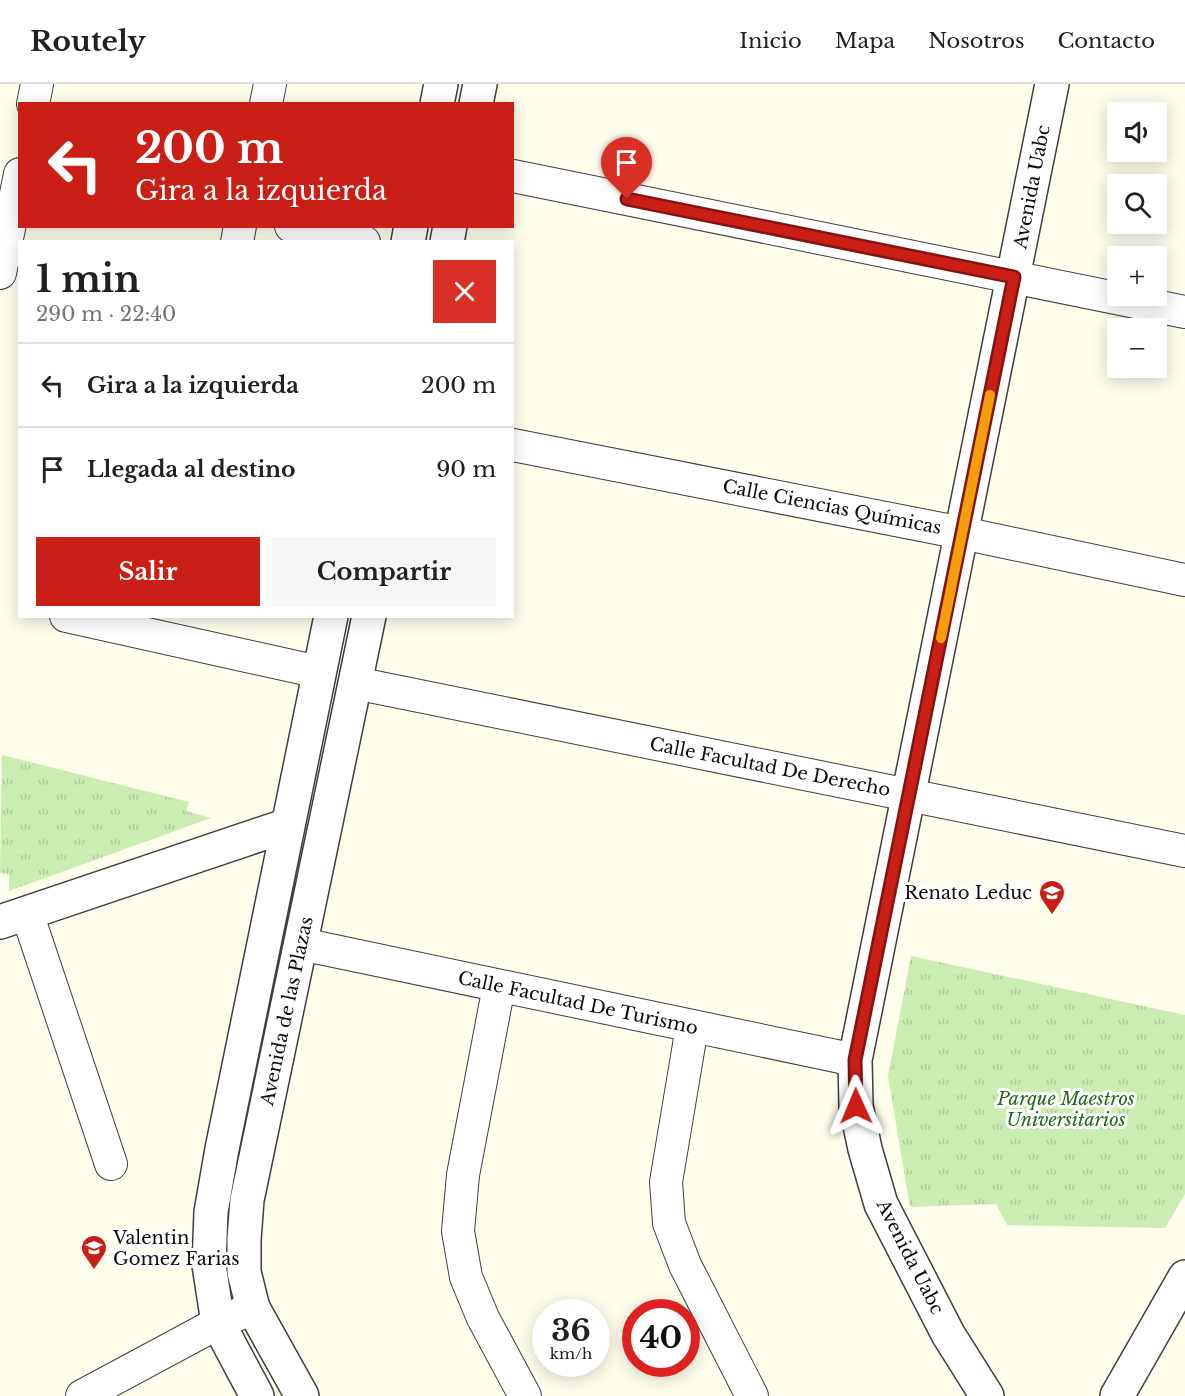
<!DOCTYPE html>
<html lang="es">
<head>
<meta charset="utf-8">
<style>
	body { margin:0; font-family:"Libre Baskerville",serif; background:#f6f6f6; color:#202124; height:100vh; display:flex; flex-direction:column; font-size:22px; white-space:nowrap }
	* { box-sizing:border-box; margin:0 }
	p { font-size:20px; color:#757577 }
	.icon { flex:none; width:33px; height:33px; fill:none; stroke:currentColor; stroke-width:2; stroke-linecap:round; stroke-linejoin:round }
	.map { position:relative; flex:1; overflow:hidden }
	.side { position:absolute; left:18px; top:156px; width:496px; height:378px; display:flex; flex-direction:column; background:#fff; border-radius:0px; box-shadow:0 3px 15px #0003 }
	.side>* { flex:none }
	.guide { position:absolute; left:18px; top:18px; width:496px; height:126px; border-radius:0px; box-shadow:0 3px 15px #0003; background:#ca1f17; color:#fff; overflow:hidden }
	.buttons { position:absolute; left:1107px; top:18px; display:grid; gap:12px }
	.buttons a { display:grid; place-items:center; width:60px; height:60px; border-radius:0px; background:#fff; box-shadow:0 3px 15px #0003; font-size:30px }
	.speed { position:absolute; left:532px; top:1215px; display:flex; gap:12px; font-size:30px; font-weight:700; text-align:center }
	.speed>* { display:grid; place-content:center; width:78px; height:78px; border-radius:50%; background:#fff; box-shadow:0 3px 15px #0003; line-height:1 }
	.speed small { font-size:15px; font-weight:400 }
	.speed .limit { border:9px solid #d22; background:#fff; color:#111 }
	.pin { position:absolute; display:grid; place-items:center; width:51px; height:51px; color:#fff; margin:-62px -26px; border-radius:50% 50% 50% 0; rotate:-45deg; box-shadow:0 0 6px #0007 }
	.pin .icon { rotate:45deg }
	.me { position:absolute; width:66px; margin:-33px; rotate:359deg; stroke-linejoin:round; filter:drop-shadow(0 0 4px #0008) }
	.turn { display:flex; align-items:center; gap:21px; height:126px; padding:0 18px; font-size:27px }
	.turn .icon { width:78px; height:78px; stroke-width:2.5 }
	.turn b { display:block; font-size:42px; line-height:51px }
	.round { display:grid; place-items:center; flex:none; width:63px; height:63px; border-radius:0px; background:#f6f6f6 }
	.head { display:flex; align-items:center; justify-content:space-between; height:102px; padding:0 18px }
	h1 { font-size:36px; font-weight:700; line-height:45px }
	.primary-button { display:flex; gap:12px; margin-top:auto; padding:12px 18px }
	.primary-button a { flex:1; height:69px; border-radius:0px; background:#ca1f17; color:#fff; font-size:24px; font-weight:700; line-height:69px; text-align:center }
	.primary-button a+a { background:#f6f6f6; color:#202124 }
	ul { padding:0; list-style:none }
	li { display:flex; align-items:center; gap:18px; height:84px; padding:0 18px; border-top:2px solid #e0e0e0 }
	li div { flex:1 }
	li b { display:block; font-size:22px }
	li em { font-style:normal }
	header { display:flex; align-items:center; gap:36px; box-sizing:border-box; height:84px; padding:0 30px; background:#fff; border-bottom:2px solid #e0e0e0 }
	header strong { font-size:28px }
	nav { display:flex; gap:33px; margin-inline-start:auto; font-size:21px }
	.map>svg:first-child { display:block }
	.grass { fill:url(#grass-tufts) }
	.lines { fill:none; stroke-linecap:round; stroke-linejoin:round }
	.minor-casing { stroke:#3f3f3f; stroke-width:34 }
	.tertiary-casing { stroke:#3f3f3f; stroke-width:36 }
	.minor { stroke:#fff; stroke-width:32 }
	.tertiary { stroke:#fff; stroke-width:33 }
	.route-casing { stroke:#83140f; stroke-width:15 }
	.route { stroke:#ca1f17; stroke-width:10 }
	.slow { stroke:#f59e0b; stroke-width:10 }
	.labels { text-anchor:middle; stroke-width:6; stroke-linejoin:round; paint-order:stroke }
	.street-label { font-size:18px; fill:#0c0c0c; stroke:#fff }
	.poi-label { font-size:18px; fill:#0c0c0c; stroke:#fff; text-anchor:end }
	.park-label { font-size:18px; font-style:italic; fill:#206a17; stroke:#fff }
</style>
</head>
<body>
<header>
<strong>Routely</strong>
<nav><a>Inicio</a><a>Mapa</a><a>Nosotros</a><a>Contacto</a></nav>
</header>
<div class="map">
<svg width="1185" height="1312" viewBox="0 0 1185 1312">
	<defs>
		<pattern id="grass-tufts" width="24" height="20" patternUnits="userSpaceOnUse" patternTransform="scale(1.5)"><rect width="24" height="20" fill="#cbedb2"/><path d="M3 7l-1-3M5 7V3M7 7l1-3M15 17l-1-3M17 17v-4M19 17l1-3" fill="none" stroke="#adca98"/></pattern>
	</defs>
	<rect width="100%" height="100%" fill="#fffdec"/>
	<path class="grass" d="M2,671L189,718L186,727L211,734L9,807V790L0,789Z
		M911,872L1185,931V1110L1165,1144L1007,1141L996,1120L910,1123L888,992Z"/>
	<g class="lines">
		<defs>
			<path id="minor" d="M33,20L37,0
				M266,20L270,0
				M513,92L1185,228
				M291,142L364,158
				M237,158L240,142
				M0,189L20,90
				M513,361L962,449L1185,496
				M66,532L319,588
				M355,599L1185,767
				M27,829L111,1080
				M301,860L855,976
				M499,902L463,1091L458,1147L466,1193L483,1234L525,1312
				M692,943L666,1098L669,1139L685,1181L752,1312
				M82,1312L218,1239L253,1224"/>
			<path id="tertiary" d="M437,20L441,0
				M476,20L480,0
				M408,158L411,142
				M447,158L450,142
				M0,838L288,741
				M257,1312L218,1239L209,1181L211,1128L222,1065L331,532
				M302,1312L253,1224L244,1188V1155L247,1116L369,532
				M987,1312L948,1250L881,1120L865,1065L856,1022L855,976L1052,0
				M1117,1312L1185,1193"/>
		</defs>
		<use href="#minor" class="minor-casing"/>
		<use href="#tertiary" class="tertiary-casing"/>
		<use href="#minor" class="minor"/>
		<use href="#tertiary" class="tertiary"/>
	</g>
	<g class="lines">
		<defs>
			<path id="route" d="M627,115L1014,193L855,976L856,1022"/>
		</defs>
		<use href="#route" class="route-casing"/>
		<use href="#route" class="route"/>
		<path class="slow" d="M941,554L990,311"/>
	</g>
	<defs>
		<symbol id="school-pin" viewBox="-11 -11 22 30"><path d="M0 17L-7.5 6A9.5 9.5 0 1 1 7.5 6Z" fill="#ca1f17" stroke="#fff"/><path d="M0-5L7-2L0 1L-7-2ZM-4 1L0 2.5L4 1V4Q0 6-4 4Z" fill="#fff"/></symbol>
	</defs>
	<g fill-rule="evenodd">
		<use href="#school-pin" x="1037" y="794" width="30" height="40"/>
		<use href="#school-pin" x="79" y="1149" width="30" height="40"/>
	</g>
	<g class="labels">
		<g class="street-label">
			<text transform="translate(1032 103) rotate(-79)" y="6">Avenida Uabc</text>
			<text transform="translate(832 423) rotate(11)" y="6">Calle Ciencias Químicas</text>
			<text transform="translate(770 683) rotate(11)" y="6">Calle Facultad De Derecho</text>
			<text transform="translate(578 919) rotate(12)" y="6">Calle Facultad De Turismo</text>
			<text transform="translate(287 927) rotate(-78)" y="6">Avenida de las Plazas</text>
			<text transform="translate(910 1173) rotate(63)" y="6">Avenida Uabc</text>
		</g>
		<g class="poi-label">
			<text x="1032" y="815">Renato Leduc</text>
			<text x="113" y="1160" text-anchor="start">Valentin<tspan x="113" dy="21">Gomez Farias</tspan></text>
		</g>
		<g class="park-label">
			<text x="1066" y="1021">Parque Maestros<tspan x="1066" dy="21">Universitarios</tspan></text>
		</g>
	</g>
</svg>
<div class="buttons">
<a><svg class="icon" aria-label="sound" viewBox="0 0 24 24"><path d="M4 9h4l5-4v14l-5-4H4zM17 9q2 3 0 6"/></svg></a>
<a><svg class="icon" aria-label="search" viewBox="0 0 24 24"><circle cx="10" cy="10" r="6"/><path d="M15 15l6 6"/></svg></a>
<a>+</a>
<a>−</a>
</div>
<div class="speed"><div>36<small>km/h</small></div><div class="limit">40</div></div>
<div class="pin" style="left:627px;top:115px;background:#d93025"><svg class="icon" aria-label="arrive" viewBox="0 0 24 24"><path d="M6 21V4h12l-3 4 3 4H6"/></svg></div>
<svg class="me" style="left:856px;top:1022px" viewBox="-20 -20 40 40"><path d="M0-17L14 15 0 8-14 15z" fill="#ca1f17" stroke="#fff" stroke-width="4"/></svg>
<div class="guide">
<div class="turn"><svg class="icon" aria-label="left" viewBox="0 0 24 24"><path d="M17 20v-9H6M10 6l-5 5 5 5"/></svg><div><b>200 m</b>Gira a la izquierda</div></div>
</div>
<section class="side">
<div class="head"><div><h1>1 min</h1><p>290 m · 22:40</p></div><a class="round" style="background:#d93025;color:#fff"><svg class="icon" aria-label="close" viewBox="0 0 24 24"><path d="M6 6l12 12M18 6L6 18"/></svg></a></div>
<ul>
<li><svg class="icon" aria-label="left" viewBox="0 0 24 24"><path d="M17 20v-9H6M10 6l-5 5 5 5"/></svg><div><b>Gira a la izquierda</b></div><em>200 m</em></li>
<li><svg class="icon" aria-label="arrive" viewBox="0 0 24 24"><path d="M6 21V4h12l-3 4 3 4H6"/></svg><div><b>Llegada al destino</b></div><em>90 m</em></li>
</ul>
<div class="primary-button"><a>Salir</a><a>Compartir</a></div>
</section>
</div>
</body>
</html>
